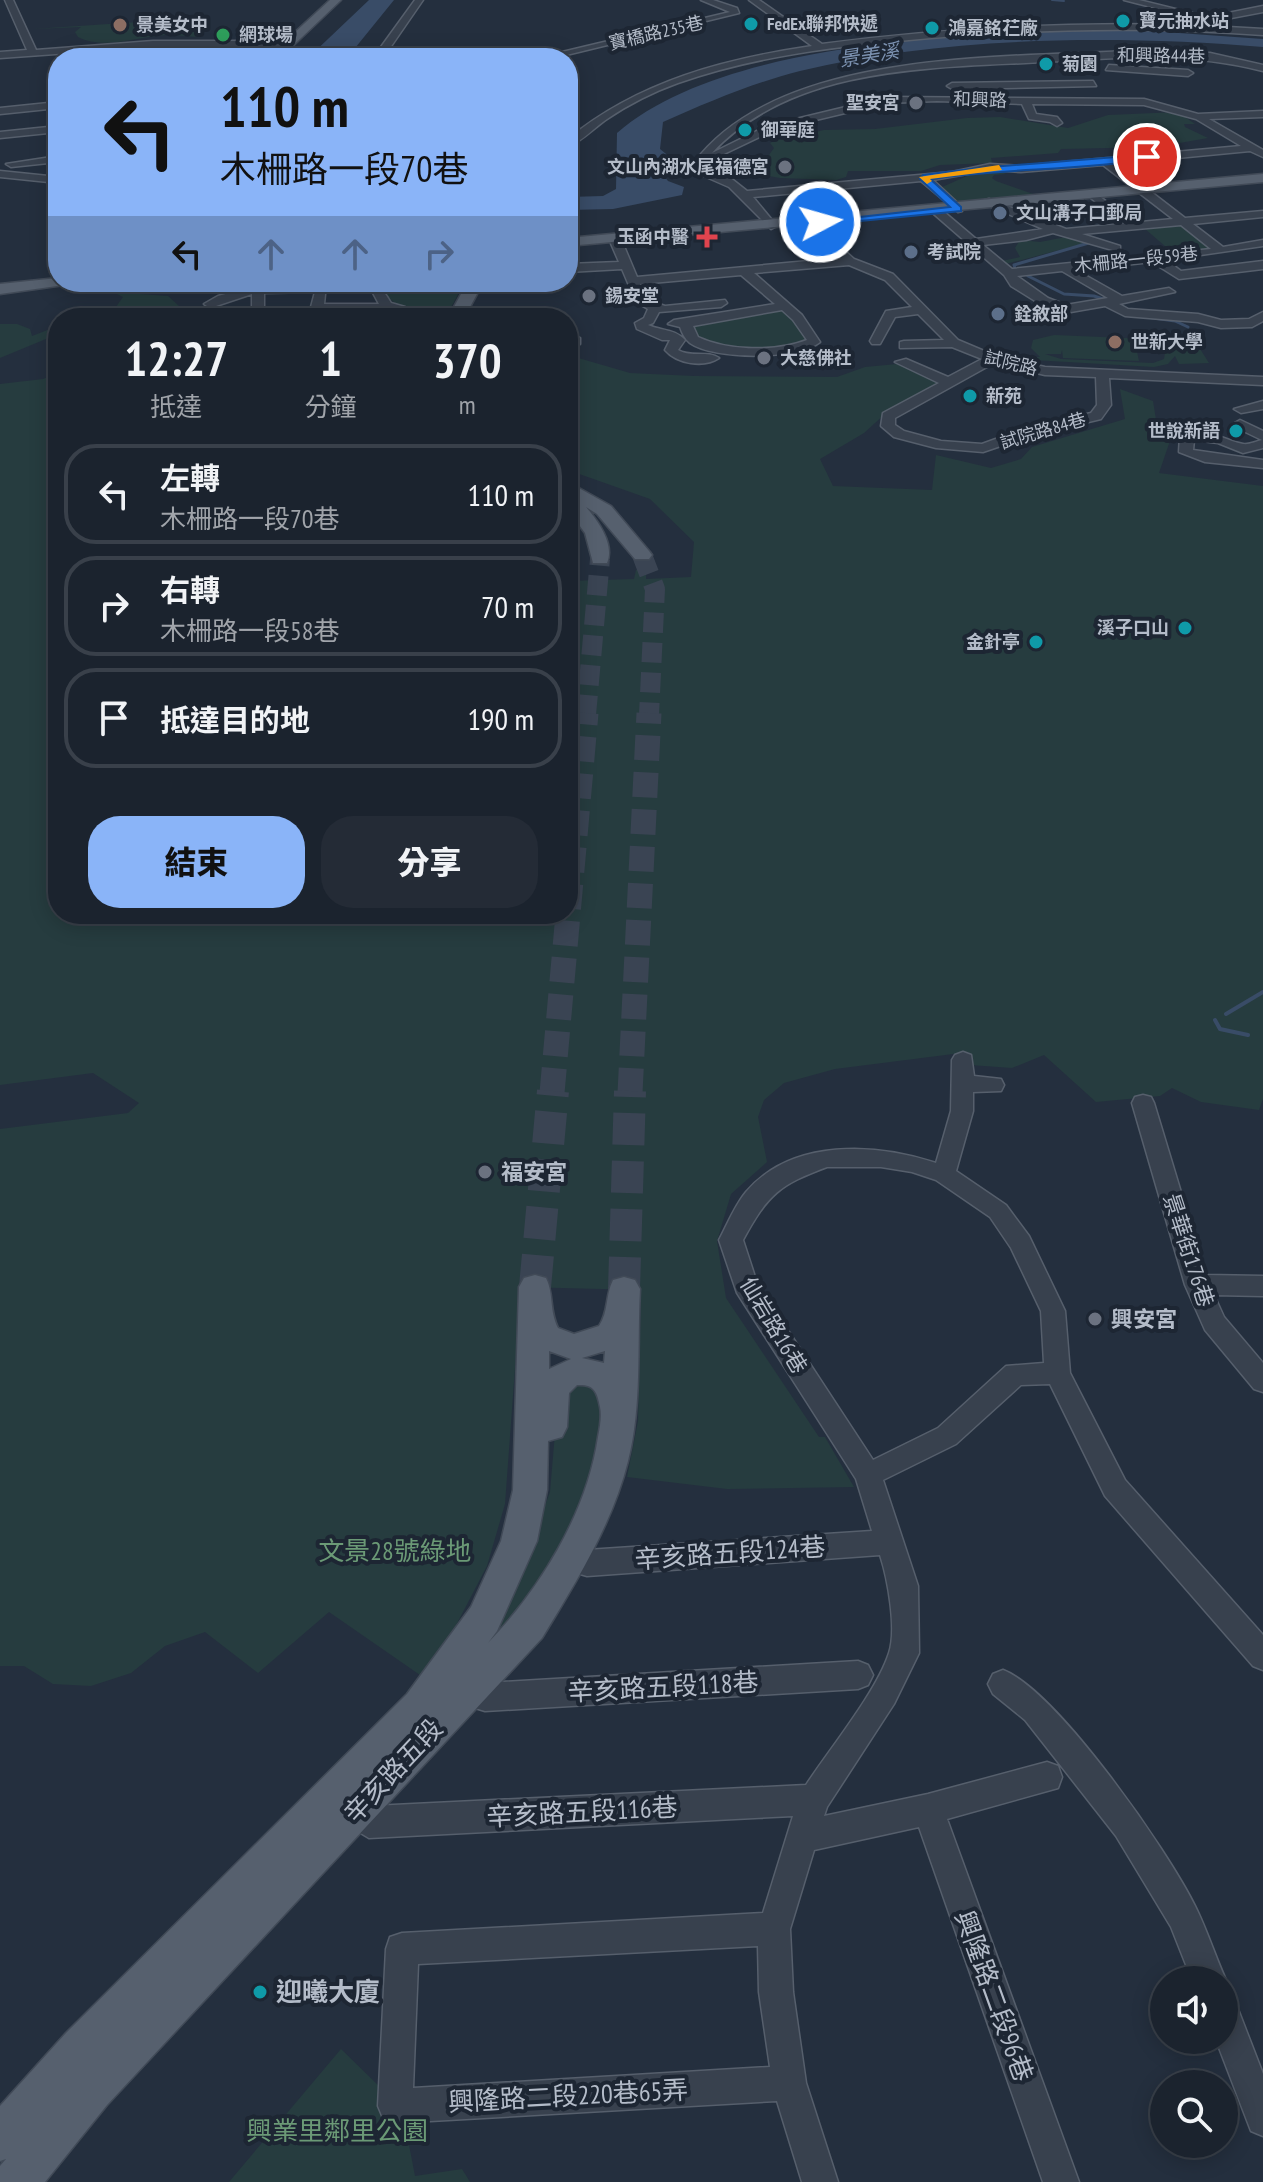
<!DOCTYPE html>
<html lang="zh-TW">
<head>
<meta charset="utf-8">
<style>
	body { margin:0; font-family:"PT Sans Narrow","Noto Sans TC",sans-serif; background:#242b36; color:#f1f3f6; height:100vh; display:flex; flex-direction:column; font-size:30px; white-space:nowrap }
	* { box-sizing:border-box; margin:0 }
	p { font-size:26px; color:#a0a4aa }
	.icon { flex:none; width:44px; height:44px; fill:none; stroke:currentColor; stroke-width:2; stroke-linecap:round; stroke-linejoin:round }
	.map { position:relative; flex:1; overflow:hidden }
	.side { position:absolute; left:48px; top:308px; width:530px; height:616px; display:flex; flex-direction:column; background:#1b232e; border-radius:32px; box-shadow:0 4px 20px #0003,0 0 0 2px #39404a }
	.side>* { flex:none }
	.hud { position:absolute; left:48px; top:48px; width:530px; height:244px; border-radius:32px; box-shadow:0 4px 20px #0003,0 0 0 2px #39404a; background:#8ab4f8; color:#111; overflow:hidden }
	.fabs { position:absolute; left:1150px; top:1966px; display:grid; gap:16px }
	.fabs a { display:grid; place-items:center; width:88px; height:88px; border-radius:50%; background:#1b232e; box-shadow:0 4px 20px #0003,0 0 0 2px #39404a; font-size:40px }
	.pin { position:absolute; display:grid; place-items:center; width:68px; height:68px; color:#fff; margin:-34px; border:4px solid #fff; border-radius:50%; box-shadow:0 2px 8px #0007 }
	.me { position:absolute; width:88px; margin:-44px; rotate:84deg; stroke-linejoin:round; filter:drop-shadow(0 0 6px #0008) }
	.turn { display:flex; align-items:center; gap:28px; height:168px; padding:0 40px; font-size:36px }
	.turn .icon { width:104px; height:104px; stroke-width:2.5 }
	.turn b { display:block; font-size:56px; line-height:68px }
	.lanes { display:flex; align-items:center; height:76px; padding:0 40px; background:#0003; justify-content:center; gap:40px; direction:ltr }
	.lanes .off { opacity:.35 }
	.eta { display:flex; justify-content:space-evenly; align-items:center; height:136px; text-align:center }
	.eta b { font-size:48px; font-weight:800; line-height:56px }
	.primary-button { display:flex; gap:16px; margin-top:auto; padding:16px 40px }
	.primary-button a { flex:1; height:92px; border-radius:32px; background:#8ab4f8; color:#111; font-size:32px; font-weight:800; line-height:92px; text-align:center }
	.primary-button a+a { background:#242b36; color:#f1f3f6 }
	ul { padding:0; list-style:none }
	li { display:flex; align-items:center; gap:24px; height:100px; margin:0 16px 12px; padding:0 24px; border:4px solid #39404a; border-radius:32px }
	li div { flex:1 }
	li b { display:block; font-size:30px }
	li em { font-style:normal }
	.map>svg:first-child { display:block }
	.green { fill:#263c3f; fill-rule:evenodd }
	.water { fill:#394c67 }
	.lines { fill:none; stroke-linecap:round; stroke-linejoin:round }
	.stream-far2 { stroke:#394c67; stroke-width:2 }
	.stream-far1 { stroke:#394c67; stroke-width:3 }
	.stream { stroke:#394c67; stroke-width:4 }
	.major-tunnel-far2 { stroke:#3a4453; stroke-width:20; stroke-dasharray:20 10; stroke-linecap:butt }
	.major-tunnel-far1 { stroke:#3a4453; stroke-width:25; stroke-dasharray:25 12; stroke-linecap:butt }
	.major-tunnel { stroke:#3a4453; stroke-width:32; stroke-dasharray:32 16; stroke-linecap:butt }
	.minor-casing { stroke:#565f6c; stroke-width:3 }
	.major-casing { stroke:#414a57; stroke-width:3 }
	.minor { fill:#38414e; fill-rule:evenodd }
	.major { fill:#56606e; fill-rule:evenodd }
	.route { fill:#1a73e8; stroke:#114b97; stroke-width:2 }
	.slow { fill:#f59e0b }
	.culture-dot { fill:#0f9aa8; stroke:#1d2633; stroke-width:3 }
	.education-dot { fill:#8d6e63; stroke:#1d2633; stroke-width:3 }
	.leisure-dot { fill:#2e9e5b; stroke:#1d2633; stroke-width:3 }
	.worship-dot { fill:#6b7280; stroke:#1d2633; stroke-width:3 }
	.service-dot { fill:#5c6f8a; stroke:#1d2633; stroke-width:3 }
	.health-dot { fill:#e0444e; stroke:#1d2633; stroke-width:3 }
	.labels { text-anchor:middle; stroke-width:8; stroke-linejoin:round; paint-order:stroke }
	.far-poi-label { font-size:18px; font-weight:bold; fill:#b4bcc9; stroke:#1d2633; text-anchor:start }
	.far-street-label { font-size:18px; fill:#b4bcc9; stroke:#1d2633 }
	.far-water-label { font-size:20px; font-style:italic; fill:#7c92b1; stroke:#1d2633 }
	.poi-label { font-size:22px; font-weight:bold; fill:#b4bcc9; stroke:#1d2633; text-anchor:start }
	.street-label { font-size:22px; fill:#b4bcc9; stroke:#1d2633 }
	.near-park-label { font-size:26px; fill:#6b9a76; stroke:#1d2633 }
	.near-street-label { font-size:26px; fill:#b4bcc9; stroke:#1d2633 }
	.near-poi-label { font-size:26px; font-weight:bold; fill:#b4bcc9; stroke:#1d2633; text-anchor:start }
</style>
</head>
<body>
<div class="map">
<svg width="1263" height="2182" viewBox="0 0 1263 2182">
	<rect width="100%" height="100%" fill="#242f3e"/>
	<path class="green" d="M169,20L171,29L207,28L200,37C189,37 170,34 165,35C138,37 104,50 78,37L75,32L81,27L33,29Z
		M1178,112L1195,124H1184L1185,127L1208,138L1157,147L1061,149L1058,153L991,158L992,163L940,165L921,171H848L846,177L836,180L780,178L753,173L724,175L708,166L710,160L716,158L769,155L774,148L770,143L785,135L776,131L798,136L824,130L875,129L967,118L1000,117L1068,128L1108,115Z
		M994,169L1006,174L994,175L992,178L996,181L1036,195L955,202L940,188L967,176L965,174Z
		M1179,224L1211,248L1173,253L1144,228Z
		M1071,236L1090,242L1006,264L1002,261L1020,257L1015,248L1020,240L1040,242Z
		M388,282H461V289L449,311L442,314L396,304L374,285Z
		M113,292L168,296L190,316L108,318L123,297Z
		M779,308L795,318L811,341C773,350 728,355 693,334V324Z
		M0,324H17L30,329L32,336L58,326V334L0,358Z
		M1054,335L1148,339L1169,348L1166,341H1195L1209,363L1179,364L1175,356L1168,364L1154,367L1033,360V357H1040L1031,348L1033,340ZM1135,342L1158,345L1165,353L1164,359L1153,363L1061,359L1045,354H1061L1062,350L1063,358L1139,361Z
		M568,355L630,373L694,376L837,377L865,367L897,364L942,382L886,413L864,433L820,459L833,486L932,490L936,455L991,468L1021,459L1032,447L1125,419L1120,389L1153,401L1158,432L1172,435L1159,473L1263,486V1099L1259,1110L1201,1102L1172,1088L1160,1096L1096,1102L1044,1055L1012,1068L970,1065L969,1052L835,1069L784,1083L764,1100L758,1117L767,1162L731,1194L717,1241L726,1298L819,1437H825L854,1487L727,1489L627,1477L638,1421L641,1290L521,1287L505,1504L487,1566L451,1635L420,1675L329,1612L258,1673L205,1632L165,1646L131,1673L91,1686L53,1684L24,1666H0V1129L128,1113L139,1103L93,1073L0,1085V384L43,379L58,373V914H568V581L634,579L636,570H646V579L691,577L694,542L650,499L568,470Z
		M569,1383L603,1387L606,1426L569,1538L492,1649L479,1647L530,1546L550,1492L558,1398Z
		M341,2049L383,2090L386,2115L392,2123L405,2124L415,2176L462,2169L470,2182H229Z"/>
	<path class="water" d="M369,0H394L347,58H308Z
		M1055,31H1151L1263,39V47C1117,35 943,36 800,71C753,83 708,102 663,122L660,149L671,158L661,172L668,181L684,187L682,195L613,209L568,210V197L603,196L616,189L617,133C715,48 929,36 1055,31Z"/>
	<g class="lines">
		<path class="stream-far2" d="M1052,0L1064,1"/>
		<path class="stream-far1" d="M1015,268L1014,265L1092,242
			M1028,276L1064,294L1094,296L1109,301
			M1146,317L1175,321L1188,327"/>
		<path class="stream" d="M1226,1014L1263,992
			M1215,1020L1220,1029L1248,1035"/>
		<path class="major-tunnel-far2" d="M642,555L655,589L649,715
			M586,715L600,559"/>
		<path class="major-tunnel-far1" d="M552,1093L586,713
			M630,1093L649,713"/>
		<path class="major-tunnel" d="M535,1287L553,1091
			M624,1289L630,1091"/>
		<defs>
			<path id="minor" d="M5,0H13L36,50L153,41H289L293,44L289,47H153L0,58V52L27,50Z
				M415,0H423L383,58H373Z
				M701,0H713L737,8L739,13L554,58H537L730,12Z
				M749,0H759L822,44C969,25 1115,19 1263,29V35C1141,26 1020,29 898,41C824,48 749,58 678,83C653,92 629,104 607,119C594,128 582,141 568,147V139C639,81 724,59 812,46Z
				M1124,0H1139L1208,17L1263,6V12L1210,22Z
				M1128,51L1210,53L1263,65V71C1189,52 1120,57 1045,62C934,68 793,65 712,153L767,126L887,97L1144,99L1198,114L1263,111V117L1209,119L1263,150V157L1250,151L1115,164L1185,218L1263,211V217L1193,224L1223,247L1263,240V246L1166,260L1181,271L1263,261V269L1179,279L1152,262L1076,270L1122,296L1169,288L1175,292L1119,304L1128,309L1198,314L1221,320L1249,319L1263,312V321L1252,327L1221,328L1198,322L1125,316L1105,306L1065,313L1040,304L1011,286L1004,275L927,208L937,206L976,239L1043,229L985,204V200L989,199L1066,229L1173,219L1103,165L1021,172L990,170L933,180L962,207V211L958,212L921,181L753,197L777,226L771,229L729,187L697,173L693,164C777,50 998,58 1128,51ZM937,101L1022,104L1029,119L1050,122L1057,126L1062,123L1057,117L1036,114L1032,104L1144,105L1196,119L1241,146L1021,166L990,164L952,172L747,191L728,176L705,169L703,164L774,130L887,103ZM1181,225L1211,249L1012,269L983,245L1026,240L1053,233L1116,251L1120,250V246L1082,234ZM1062,271L1108,298L1066,305L1048,298L1017,276Z
				M1109,65L1188,70L1193,73L1188,76L1106,70Z
				M1093,81L1096,86L952,89L947,86L952,83Z
				M58,102V108L0,114V108Z
				M58,126V132L0,138V132Z
				M58,156V162L11,167L6,164Z
				M0,171L58,177V183L0,177Z
				M1095,193L1128,218V222H1120L1091,198L1090,196Z
				M809,219L854,259L893,274L958,340L996,356L1045,367L1263,377V385L1109,378L1111,405L1101,419L1030,436L983,452L936,448L894,437L881,426L883,413L939,383L895,362L906,359L948,377L982,359L952,347L900,348V342L904,341L944,340L918,314L895,317L880,344H872L870,341L886,311L912,307L885,280L849,265L754,273L802,315L820,342C798,360 714,360 690,343C685,339 682,333 680,327L668,324L674,320L775,304L741,275L640,284L647,300L665,306L725,300L727,303L721,307L659,312L653,323L648,325C662,331 675,329 685,340L678,350C691,358 708,350 719,358C704,368 677,364 665,350L670,340H662L637,329L635,323L644,318L648,309L636,302L622,269L568,272V264L619,262L609,239L615,236L621,239L637,277L841,258L805,224L803,222ZM782,310L793,320L807,340C776,352 728,351 698,337L693,326ZM994,363L1045,375L1096,377L1097,405L1091,413L1020,430L982,444L941,441L904,431L895,425V418Z
				M252,282H264V286L326,285L324,304H379L372,291L356,282C376,282 381,286 391,303L405,307L399,311L332,312L331,318H319L320,314L311,307L315,292L264,293V308L256,318H243L252,307V294L210,308L204,304L218,296L252,287Z
				M477,282H528L522,286L482,288L478,287Z
				M535,308L548,318H462L468,314Z
				M568,332L580,338V344L568,341Z
				M1263,401V409L1241,413L1234,409Z
				M1240,420L1263,431V448L1243,453L1218,443L1194,440L1193,450L1263,460V468L1205,462L1179,452L1180,435C1198,422 1225,441 1243,444C1249,445 1257,441 1262,440L1235,427L1233,424Z
				M963,1052L971,1055L974,1076L1001,1079L1004,1085L1001,1091L973,1092V1111L956,1171L1006,1205L1029,1236L1065,1311L1070,1373L1125,1480L1263,1635V1670L1253,1666L1105,1496L1050,1384L1021,1385L956,1444L883,1480L918,1586L919,1653L894,1704L827,1807L824,1816L928,1794L1047,1762L1058,1766L1062,1777L1058,1788L947,1819L1079,2182H1043L919,1827L814,1850L790,1929L793,1992L806,2083L838,2182H802L777,2101L395,2123L383,2118L378,2106L386,1949L390,1937L402,1933L763,1913L793,1816L369,1838L344,1823L340,1812L344,1801L355,1797L373,1806L806,1785C829,1750 877,1691 889,1653C897,1630 888,1579 880,1555L587,1576L560,1568L556,1559L560,1550L570,1546L587,1550L872,1531L856,1479L737,1293L719,1240C727,1225 735,1205 746,1192C792,1138 876,1143 936,1163L951,1111L952,1060L955,1055ZM827,1167H881L912,1172L936,1180L990,1217L1011,1248L1041,1311L1044,1363L1006,1366L938,1428L873,1460L757,1283L743,1240C768,1194 779,1185 827,1167ZM758,1946L759,1992L770,2067L413,2088L418,1964Z
				M1143,1095L1151,1097L1154,1103L1206,1275L1263,1276V1296L1214,1295L1224,1317L1263,1363V1392L1254,1389L1205,1330L1185,1285L1132,1103L1135,1097Z
				M858,1661L868,1665L873,1675L868,1685L858,1689L485,1711L459,1703L454,1693L459,1683L469,1679L485,1683Z
				M1003,1670C1057,1691 1168,1851 1195,1906C1207,1930 1215,1956 1226,1980L1224,1984V1980H1192L1171,1927L1116,1836L1025,1720L993,1694L988,1684L993,1674Z
				M1224,1999L1236,2004L1263,2074V2136L1251,2131L1216,2040H1224Z"/>
			<path id="major" d="M330,0H341L280,58H267Z
				M1263,174V182L568,246V238Z
				M58,278V282H67L64,285L0,294V284Z
				M463,282H479L477,294L464,318H448L461,294Z
				M568,482L611,506L649,551L652,555L649,559H635L597,514L586,507C598,521 615,544 607,563H593L585,533L568,510Z
				M535,1275L546,1278C554,1294 549,1310 558,1328L574,1334L599,1326C609,1311 605,1296 613,1280L624,1277L635,1280L640,1289C637,1345 642,1407 628,1461C612,1525 576,1582 542,1638L107,2105L45,2182H0V2166L6,2159L0,2161V2106L66,2033L407,1694L471,1607L501,1541L513,1490L519,1287L524,1278ZM549,1351L571,1359L549,1369ZM605,1351L604,1363L582,1358ZM577,1385C594,1384 597,1391 600,1407C602,1416 600,1427 598,1437C587,1513 540,1589 488,1643L497,1631L537,1541L547,1490L548,1441L562,1437L567,1427L569,1393Z"/>
		</defs>
		<use href="#minor" class="minor-casing"/>
		<use href="#major" class="major-casing"/>
		<use href="#minor" class="minor"/>
		<use href="#major" class="major"/>
	</g>
	<path class="route" d="M1147,154L1150,159C1077,171 1003,168 930,179L961,207V211L820,225L815,222L950,207L920,179L923,175C997,164 1072,162 1147,154Z"/>
	<path class="slow" d="M999,165L1002,170L930,179L932,181L927,184L919,177Z"/>
	<g class="culture-dot">
		<circle cx="1123" cy="21" r="8"/>
		<circle cx="751" cy="24" r="8"/>
		<circle cx="932" cy="28" r="8"/>
		<circle cx="1046" cy="64" r="8"/>
		<circle cx="745" cy="130" r="8"/>
		<circle cx="970" cy="396" r="8"/>
		<circle cx="1236" cy="431" r="8"/>
		<circle cx="1185" cy="628" r="8"/>
		<circle cx="1036" cy="642" r="8"/>
		<circle cx="260" cy="1992" r="8"/>
	</g>
	<g class="education-dot">
		<circle cx="120" cy="25" r="8"/>
		<circle cx="1115" cy="342" r="8"/>
	</g>
	<circle class="leisure-dot" cx="223" cy="35" r="8"/>
	<g class="worship-dot">
		<circle cx="916" cy="103" r="8"/>
		<circle cx="785" cy="167" r="8"/>
		<circle cx="589" cy="296" r="8"/>
		<circle cx="764" cy="358" r="8"/>
		<circle cx="485" cy="1172" r="8"/>
		<circle cx="1095" cy="1319" r="8"/>
	</g>
	<g class="service-dot">
		<circle cx="1000" cy="213" r="8"/>
		<circle cx="911" cy="252" r="8"/>
		<circle cx="998" cy="314" r="8"/>
	</g>
	<path class="health-dot" d="M703 225h8v8h8v8h-8v8h-8v-8h-8v-8h8z"/>
	<g class="labels">
		<g class="far-poi-label">
			<text x="1139" y="27">寶元抽水站</text>
			<text x="767" y="30">FedEx聯邦快遞</text>
			<text x="136" y="31">景美女中</text>
			<text x="948" y="34">鴻嘉銘芢廠</text>
			<text x="239" y="41">網球場</text>
			<text x="1062" y="70">菊園</text>
			<text x="900" y="109" text-anchor="end">聖安宮</text>
			<text x="761" y="136">御華庭</text>
			<text x="769" y="173" text-anchor="end">文山內湖水尾福德宮</text>
			<text x="1016" y="219">文山溝子口郵局</text>
			<text x="689" y="243" text-anchor="end">玉函中醫</text>
			<text x="927" y="258">考試院</text>
			<text x="605" y="302">錫安堂</text>
			<text x="1014" y="320">銓敘部</text>
			<text x="1131" y="348">世新大學</text>
			<text x="780" y="364">大慈佛社</text>
			<text x="986" y="402">新苑</text>
			<text x="1220" y="437" text-anchor="end">世說新語</text>
			<text x="1169" y="634" text-anchor="end">溪子口山</text>
			<text x="1020" y="648" text-anchor="end">金針亭</text>
		</g>
		<g class="far-street-label">
			<text transform="translate(656 33) rotate(-13)" y="6">寶橋路235巷</text>
			<text transform="translate(1161 56) rotate(1)" y="6">和興路44巷</text>
			<text transform="translate(980 100) rotate(2)" y="6">和興路</text>
			<text transform="translate(1136 260) rotate(-6)" y="6">木柵路一段59巷</text>
			<text transform="translate(1011 363) rotate(14)" y="6">試院路</text>
			<text transform="translate(1043 431) rotate(-16)" y="6">試院路84巷</text>
		</g>
		<g class="far-water-label">
			<text transform="translate(869 55) rotate(-9)" y="7">景美溪</text>
		</g>
		<g class="poi-label">
			<text x="501" y="1180">福安宮</text>
			<text x="1111" y="1327">興安宮</text>
		</g>
		<g class="street-label">
			<text transform="translate(1189 1250) rotate(72)" y="8">景華街176巷</text>
			<text transform="translate(774 1325) rotate(59)" y="8">仙岩路16巷</text>
		</g>
		<g class="near-park-label">
			<text x="395" y="1560">文景28號綠地</text>
			<text x="337" y="2140">興業里鄰里公園</text>
		</g>
		<g class="near-street-label">
			<text transform="translate(730 1553) rotate(-4)" y="9">辛亥路五段124巷</text>
			<text transform="translate(663 1687) rotate(-3)" y="9">辛亥路五段118巷</text>
			<text transform="translate(393 1771) rotate(-47)" y="9">辛亥路五段</text>
			<text transform="translate(582 1812) rotate(-3)" y="9">辛亥路五段116巷</text>
			<text transform="translate(994 1996) rotate(70)" y="9">興隆路二段96巷</text>
			<text transform="translate(568 2096) rotate(-3)" y="9">興隆路二段220巷65弄</text>
		</g>
		<g class="near-poi-label">
			<text x="276" y="2001">迎曦大廈</text>
		</g>
	</g>
</svg>
<div class="fabs">
<a><svg class="icon" aria-label="sound" viewBox="0 0 24 24"><path d="M4 9h4l5-4v14l-5-4H4zM17 9q2 3 0 6"/></svg></a>
<a><svg class="icon" aria-label="search" viewBox="0 0 24 24"><circle cx="10" cy="10" r="6"/><path d="M15 15l6 6"/></svg></a>
</div>
<div class="pin" style="left:1147px;top:157px;background:#d93025"><svg class="icon" aria-label="arrive" viewBox="0 0 24 24"><path d="M6 21V4h12l-3 4 3 4H6"/></svg></div>
<svg class="me" style="left:820px;top:222px" viewBox="-20 -20 40 40"><circle r="17" fill="#1a73e8" stroke="#fff" stroke-width="3"/><path d="M0-11L8 9 0 5-8 9z" fill="#fff"/></svg>
<div class="hud">
<div class="turn"><svg class="icon" aria-label="left" viewBox="0 0 24 24"><path d="M17 20v-9H6M10 6l-5 5 5 5"/></svg><div><b>110 m</b>木柵路一段70巷</div></div>
<div class="lanes"><svg class="icon" aria-label="left" viewBox="0 0 24 24"><path d="M17 20v-9H6M10 6l-5 5 5 5"/></svg><svg class="icon off" aria-label="ahead" viewBox="0 0 24 24"><path d="M12 20V5M6 11l6-6 6 6"/></svg><svg class="icon off" aria-label="ahead" viewBox="0 0 24 24"><path d="M12 20V5M6 11l6-6 6 6"/></svg><svg class="icon off" aria-label="right" viewBox="0 0 24 24"><path d="M7 20v-9h11M14 6l5 5-5 5"/></svg></div>
</div>
<section class="side">
<div class="eta">
<div><b>12:27</b><p>抵達</p></div>
<div><b>1</b><p>分鐘</p></div>
<div><b>370</b><p>m</p></div>
</div>
<ul>
<li><svg class="icon" aria-label="left" viewBox="0 0 24 24"><path d="M17 20v-9H6M10 6l-5 5 5 5"/></svg><div><b>左轉</b><p>木柵路一段70巷</p></div><em>110 m</em></li>
<li><svg class="icon" aria-label="right" viewBox="0 0 24 24"><path d="M7 20v-9h11M14 6l5 5-5 5"/></svg><div><b>右轉</b><p>木柵路一段58巷</p></div><em>70 m</em></li>
<li><svg class="icon" aria-label="arrive" viewBox="0 0 24 24"><path d="M6 21V4h12l-3 4 3 4H6"/></svg><div><b>抵達目的地</b></div><em>190 m</em></li>
</ul>
<div class="primary-button"><a>結束</a><a>分享</a></div>
</section>
</div>
</body>
</html>
